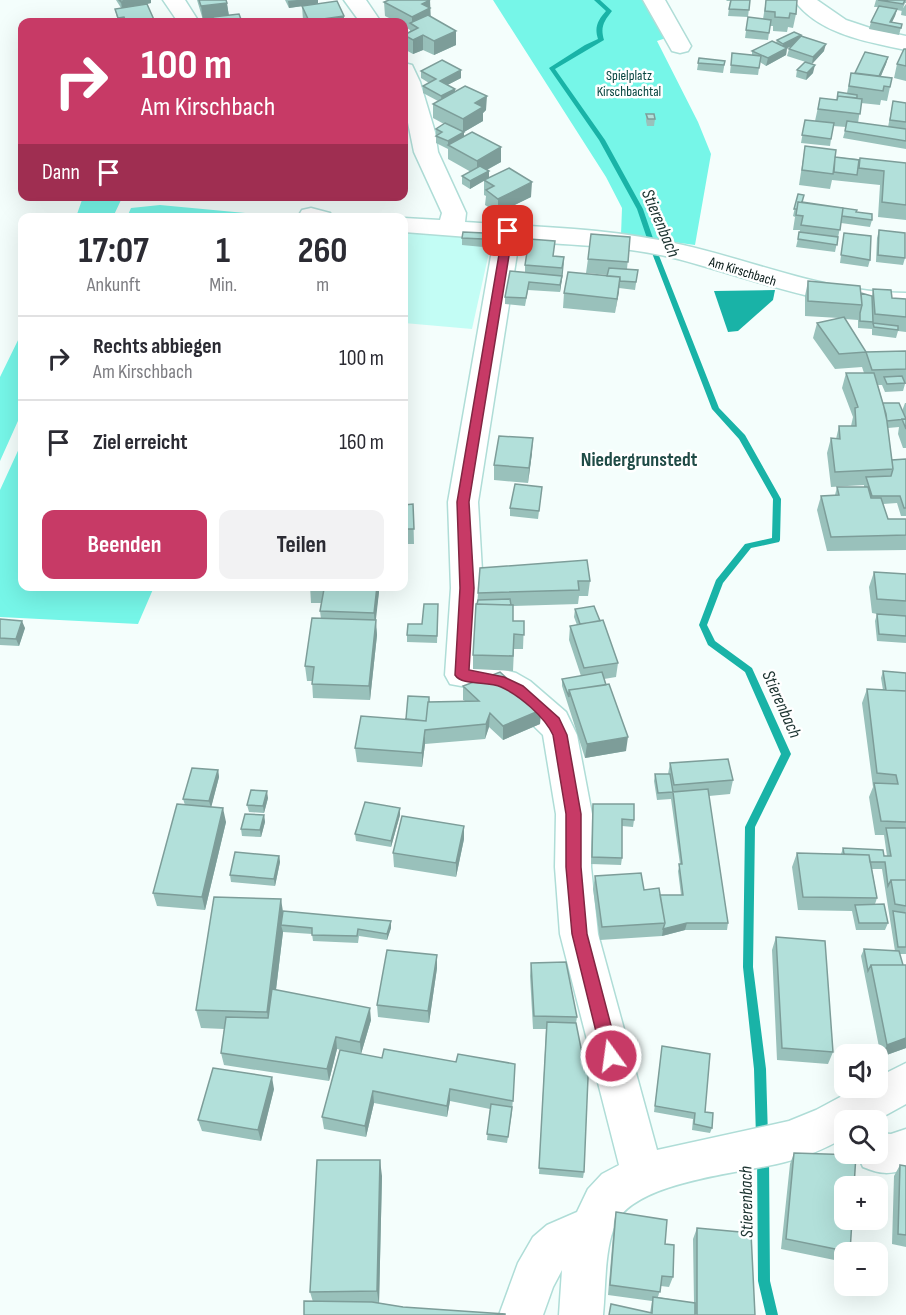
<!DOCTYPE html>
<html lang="de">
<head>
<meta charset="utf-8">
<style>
	body { margin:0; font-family:"Sofia Sans Condensed",sans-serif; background:#f2f2f3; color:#2b2b33; height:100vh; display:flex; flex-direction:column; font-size:22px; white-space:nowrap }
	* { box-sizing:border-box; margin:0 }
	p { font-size:20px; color:#7c7c81 }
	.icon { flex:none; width:33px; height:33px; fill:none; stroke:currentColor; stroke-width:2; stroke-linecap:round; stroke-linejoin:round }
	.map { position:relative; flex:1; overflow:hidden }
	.side { position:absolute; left:18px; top:213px; width:390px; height:378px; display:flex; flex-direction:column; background:#fff; border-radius:12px; box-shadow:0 6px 24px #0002 }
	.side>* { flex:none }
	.hud { position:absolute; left:18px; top:18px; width:390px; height:183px; border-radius:12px; box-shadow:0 6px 24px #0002; background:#c73a66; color:#fff; overflow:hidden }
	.tools { position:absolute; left:834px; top:1044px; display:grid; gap:12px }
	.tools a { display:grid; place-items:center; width:54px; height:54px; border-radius:12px; background:#fff; box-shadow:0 6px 24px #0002; font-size:30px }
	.pin { position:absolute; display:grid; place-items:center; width:51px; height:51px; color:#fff; margin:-26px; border-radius:12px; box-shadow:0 3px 9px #0006 }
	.me { position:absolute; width:66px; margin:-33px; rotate:346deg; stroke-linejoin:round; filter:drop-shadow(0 0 4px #0008) }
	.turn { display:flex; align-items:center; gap:21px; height:126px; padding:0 24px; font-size:27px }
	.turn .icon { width:78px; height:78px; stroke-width:2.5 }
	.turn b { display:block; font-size:42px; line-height:51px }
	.then { display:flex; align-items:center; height:57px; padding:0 24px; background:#0003; gap:12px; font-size:22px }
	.eta { display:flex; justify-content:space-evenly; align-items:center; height:102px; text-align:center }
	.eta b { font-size:36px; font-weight:700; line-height:42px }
	.cta { display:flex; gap:12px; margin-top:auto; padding:12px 24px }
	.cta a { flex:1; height:69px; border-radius:12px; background:#c73a66; color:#fff; font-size:24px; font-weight:700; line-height:69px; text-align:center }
	.cta a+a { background:#f2f2f3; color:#2b2b33 }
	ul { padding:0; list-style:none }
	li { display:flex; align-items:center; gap:18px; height:84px; padding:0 24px; border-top:2px solid #e1e1e2 }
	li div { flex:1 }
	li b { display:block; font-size:22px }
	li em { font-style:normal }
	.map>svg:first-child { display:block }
	.built { fill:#c3fdf5 }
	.green { fill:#76f6e8 }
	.water { fill:#19b3a7 }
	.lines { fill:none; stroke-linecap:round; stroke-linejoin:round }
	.stream { fill:#19b3a7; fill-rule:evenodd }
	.minor-casing { stroke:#afddd7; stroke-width:3 }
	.minor { fill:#fff; fill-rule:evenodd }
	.wall { fill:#99c1bb }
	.shaded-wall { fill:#7d9d99 }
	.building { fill:#b2e0da; stroke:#7d9d99; stroke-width:1.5 }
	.route { fill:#c73a66; stroke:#812642; stroke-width:1.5 }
	.labels { text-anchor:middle; stroke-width:5; stroke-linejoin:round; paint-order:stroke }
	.far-park-label { font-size:14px; fill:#05443f; stroke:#fff }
	.far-street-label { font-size:14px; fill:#061816; stroke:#fff }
	.water-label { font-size:18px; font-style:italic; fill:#1c3330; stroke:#fff }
	.quarter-label { font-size:20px; font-weight:bold; fill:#1f4b46; stroke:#fff }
</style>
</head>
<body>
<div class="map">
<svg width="906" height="1315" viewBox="0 0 906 1315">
	<rect width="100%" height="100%" fill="#f4fefc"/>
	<path class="built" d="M404,231L492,239L472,329L404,323Z"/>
	<path class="green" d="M493,0H646L666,38L657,41L698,122L711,154L695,245L621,235L622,208L606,177Z
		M83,197H118L121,200L113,217H76Z
		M160,205L289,217H127L131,208Z
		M22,332V412L0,461V377Z
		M22,442V586L154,587L138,624L0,617V490Z"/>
	<path class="water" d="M775,290L773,300L738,331L728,332L714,291Z"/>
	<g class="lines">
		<path class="stream" d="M594,0H600L612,11C604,21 600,27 604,40L555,69L605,140L643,209L658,253L719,408L745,435L781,499L780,540L779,542L751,548L723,583L707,625L715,641L752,668L791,754L755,827L753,967L766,1069L768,1137L766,1141L762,1143L758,1141L756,1137L754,1069L743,967L745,827L781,754L745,672L708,645L699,625L716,580L745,544L772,538L773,499L739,439L712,409L652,253L637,209L599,140L549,68L585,45L598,39C594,27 598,20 606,11Z
			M763,1150L767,1152L769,1156L770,1281L778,1315H766L758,1281L757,1156L759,1152Z"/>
		<defs>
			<path id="minor" d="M163,0H185L199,22H178Z
				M344,0H366L381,22H360Z
				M643,0H665L691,46L688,51L680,53L672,51Z
				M794,0H817L846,20L873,29L906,36V50C868,42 818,34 794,0Z
				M404,63L412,65L420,82L435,132L438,152L466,213L465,222C537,227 612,228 683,245C758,262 827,293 906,293V309C827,309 753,279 678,259C627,246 572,245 519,241L478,502L483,588L479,664L516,673L530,681L566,712L577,735L592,814L591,867L598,934L657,1150L789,1121L816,1110L857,1088H878V1077L906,1063V1104L877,1120H844V1138C826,1148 806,1157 785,1162C743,1173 633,1181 615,1225C604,1252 606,1286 603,1315H559L562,1270L553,1287L543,1315H499L518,1263L533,1237L547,1225L577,1212L588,1189L602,1174L619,1165L560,934L555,867L556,814L543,735L506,699L494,692L450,684L445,675L451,588L448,502L494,239L404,232V218L440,220L442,213L414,152L404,103Z
				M311,208L330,213L333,218H300L299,215L302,210Z
				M906,1129V1169C889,1175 880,1174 863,1167L857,1154H878V1133L891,1134Z"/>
		</defs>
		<use href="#minor" class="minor-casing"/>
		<use href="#minor" class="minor"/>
	</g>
	<path class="wall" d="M116,0H151V3L143,5L155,22H118L115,9L121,8Z
		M197,0H226L229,15L242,22H214L213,19L203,20Z
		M285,0H318V4L344,22H305L303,20L302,6L289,8Z
		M430,0V17L456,31V45L434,55L423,50L413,54L404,49V34L410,31V30L404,26V22H397L385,16L384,2Z
		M727,0H750L748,17L763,19L766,0L796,14L793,28L788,27L787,32L773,31V26H770L768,40L745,38L748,17L728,16L730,1H726Z
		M876,0H906V3H905L903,8L906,4V16L901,15L902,9V11L897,10L895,16L892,22L902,24L899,35L869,29L871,22L878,7H874Z
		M801,35L800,37L824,51L812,64L787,56L789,49L791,47L787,48L786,55L766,66L760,62L758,75L730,73L732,53L752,55V51L776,43L777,40Z
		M906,49V81L894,78L897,64Z
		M888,57L886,64L881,76L890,87L887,101L881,100L880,105L861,103L858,123L888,127L893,101L906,103V149L843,138L846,127L833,126L830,146L801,143L805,120L815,121L820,98L837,100L847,93L851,73H855Z
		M699,58L725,61L723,73L697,70Z
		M797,70L813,73L806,80L796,77Z
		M421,71L461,78L447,85L455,92L486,110L483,113V121L464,132V136L501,147V162L487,170L489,171V178L531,197L498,213L485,205L486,196L484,195V180L470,189L462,184V176L471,172L448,159V149L436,143V129L444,124L433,118V104L438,101L423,93V86L429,83L421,78Z
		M646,114L655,119L654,126H647L646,121Z
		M805,146L835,157L906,163V220L878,217L880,185L832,180L830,189L799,185Z
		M798,194L802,202L856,212L872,220L870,227L841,223L835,252L796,247L800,230H793L795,217L793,216Z
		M879,230L905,258L903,265L876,262L877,238Z
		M484,233L483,247L462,245V238Z
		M844,233L870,260L868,267L840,263Z
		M630,237L627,269L638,270L635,290L619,288L615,313L563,308L564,293L607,276L608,275L586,273L588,259Z
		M554,256L564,257L563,272L560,292L528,290L525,306L505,304V297L525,273V265Z
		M808,281L872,296L873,289L892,298L906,299V332L898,331L896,338L872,335V329L858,328V320L845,319L865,351L870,352L906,351V384H905L903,391L885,392L882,385H878L883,403L902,411L905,403H906V448H903L898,434L899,427L888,428L892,460L906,459V516H901L897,503L883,504L888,519H906V550L827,551L817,510L821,496L835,495L837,487H864V485L831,487L827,453L831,438L836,439L839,426H851L853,417L842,388L846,373H864L862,367L835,369L813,338L817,323L839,318L805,316V296Z
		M532,453L528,483L494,480V465Z
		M542,487L538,519L510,516V508Z
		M413,504L414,544H404V505Z
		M480,568L590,581L588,596H579L578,604L513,606V621H524L523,649H514L513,671L473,669V655Z
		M874,572L906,574V643L877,641L875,621L877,614L872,613L869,587Z
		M310,586H378L379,592L375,620L377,635L370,700L313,698L312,681H307L305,666L321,619L320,611L321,603H311Z
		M575,609L600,621L618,663L616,677L604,679L626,751L585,758L562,686V679L581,676L569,640L570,626L577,625L574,617Z
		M438,611L437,643L407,642V635Z
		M0,619L25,628L19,646L0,645Z
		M883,671L906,673V954H900L906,1048L881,1057L861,956L864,949L895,951L882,869H872L877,898L875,904L888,923L885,930H856L852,911L798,910L792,867L797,853L841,854L843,848L887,856L884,835H875L869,797L873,787L862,703L867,689L883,690L881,678Z
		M463,686L541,710L540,724L503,740L489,727L485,739L425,744L422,767L357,762L355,748L406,719L429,702L465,701L463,700Z
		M670,763L733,780L730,794L709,796L728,923L727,930H685L662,936L600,940L593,889L595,876L660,895H681L678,871L680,864L671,799L657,800L654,781L655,774H668Z
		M218,770L219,777L211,807L226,822L205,910L157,906L153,893L185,805L183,799Z
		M268,798L264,813L249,812L247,805Z
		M593,804L634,820L633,827L622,826V858L621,865L591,864Z
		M264,815L265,822L261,837L242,836L241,829Z
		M400,815L391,847L356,841L355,834Z
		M464,826V839L456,877L394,867L393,853Z
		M279,856L280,862L275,886L231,882L230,875Z
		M283,911L391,928L387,940L359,936L358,943L313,941L312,934L283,932L276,990L371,1020L361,1054L382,1058L456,1062L515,1064L512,1113L507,1143L487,1140L490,1109L450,1101L447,1117L374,1103L366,1137L324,1129L322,1117L349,1052L337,1049L329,1081L224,1065L221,1053L224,1029L201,1028L196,1010Z
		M776,937L833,1052L828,1064L777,1060L772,950Z
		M531,963L577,1017L576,1023L584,1172L583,1178L539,1174L546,1029H533L530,976Z
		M437,968L429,1023L378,1017L377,1005Z
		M662,1046L705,1112L712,1128L710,1133L692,1130L693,1119L654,1112Z
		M274,1089L261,1141L202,1131L198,1120Z
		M794,1153L850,1252H844V1262L781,1249L790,1164Z
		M900,1165L906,1166V1247L892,1244L894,1176Z
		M382,1176L379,1303L403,1307L313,1302L310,1292Z
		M616,1212L665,1244L673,1277L669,1287L661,1286L658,1297L694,1303L693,1239L697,1228L755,1315H609L611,1304L650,1313L652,1301L608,1295L614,1222Z"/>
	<path class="shaded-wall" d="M131,0H151V3L122,9L121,2Z
		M297,0H318V4L289,8L288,1Z
		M430,0L431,22L412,24V17L422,4Z
		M227,3L229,17L203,20L201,6Z
		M897,9L895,16L890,26V22Z
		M344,16V22H309V21Z
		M124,17L125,22H119L118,18Z
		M456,31V45L434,55V41Z
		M423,35V50L413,54V40Z
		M801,35L799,43L787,48L786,55L766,66L768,58L782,51L783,44Z
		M826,44L824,51L812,64L813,57Z
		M888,57L886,64L876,87L878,80Z
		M815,65L813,73L806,80L807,73Z
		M461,70V78L440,89V81Z
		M455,89V96L442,103L441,96Z
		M487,96L486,110L483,113V121L464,132V139L448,145V149V141L463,132V119L475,103Z
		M501,147V162L477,175V161Z
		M489,171V178L470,189V181Z
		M532,182L531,197L498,213V199Z
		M564,257L563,272L560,292V285Z
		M620,277L619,292L615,313L617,299Z
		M533,438L532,453L528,483L529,468Z
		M377,586H378L379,592L375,628L374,613Z
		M376,620L377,635L370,700L369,686Z
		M22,621L25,628L19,646L16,639Z
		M541,710L540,724L503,740V726Z
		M490,713L489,727L485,739L486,724Z
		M425,730V744L422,767V753Z
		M628,737L626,751L585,758L587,744Z
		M218,770L219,777L211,808L209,801Z
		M267,791L268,798L264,813L263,806Z
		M223,808L226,822L205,910L202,897Z
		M400,808V815L391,847V841Z
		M264,815L265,822L261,837L260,830Z
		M464,826V839L456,877V863Z
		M279,856L280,862L275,886L274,879Z
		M281,899L284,918L281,925L283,932L271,1030L267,1012Z
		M391,921V928L387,940V934Z
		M687,923L685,930L662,936L663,929Z
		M437,955V968L429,1023L428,1011Z
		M370,1008L371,1020L361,1054L360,1042Z
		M336,1037L337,1049L329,1081L327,1069Z
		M906,1038V1048L881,1057L887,1045Z
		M272,1077L274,1089L261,1141L258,1130Z
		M450,1089V1101L447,1117V1106Z
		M373,1091L374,1103L366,1137L365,1126Z
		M380,1160L382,1176L379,1305L377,1291Z"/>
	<path class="building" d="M119,0H131L121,2Z
		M199,0H226L227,3L201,6Z
		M389,0H430L422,4L430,8L412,17L384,2Z
		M731,0H750L749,10L729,9Z
		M766,0H797L796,14L790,13L789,18L775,17V12L765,11Z
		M878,0H905L903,4Z
		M337,1L344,16L309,21L302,6Z
		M147,4L155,22H126L124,17L118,18L115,9Z
		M879,6L897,9L890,22L902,24L901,28L871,22Z
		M239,14L242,22H215L213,17Z
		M428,15L456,31L434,41L423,35L413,40L404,35L418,28L410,23Z
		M748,17L771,20L769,33L746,30Z
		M794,32L801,35L783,44L777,40Z
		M801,36L826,44L813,57L789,49Z
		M772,41L787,48L768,58L752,51Z
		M904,49H906V66L897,64Z
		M865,52L888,57L879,76L855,73Z
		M732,53L761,56L759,68L731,65Z
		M699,58L725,61L724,65L698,63Z
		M442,60L461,70L440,81L455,89L441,96L423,86L436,79L421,71Z
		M805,62L815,65L807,73L797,70Z
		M851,73L892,78L890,87L884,86L883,91L849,86Z
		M465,86L487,96L475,103L483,107L463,119L433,104Z
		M838,92L857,95V98L838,96L837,100Z
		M838,96L862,99L860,114L818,109L820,98L837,100Z
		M893,101L906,103V122L890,120Z
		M646,114H654L655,119H648Z
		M805,120L834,123L831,139L802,135Z
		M847,121L906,129V141L845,131Z
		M445,123L464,132L448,141L436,136L442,132L436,129Z
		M472,132L501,147L477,161L448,145Z
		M805,146L836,150L833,174L802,170Z
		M835,157L859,160L857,175L834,172Z
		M860,158L906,163V205L882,202L884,171L859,168Z
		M480,166L489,171L470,181L462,176Z
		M509,168L532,182L498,199L486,190L494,186L484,180Z
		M798,194L804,195L802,202L857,210L856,212L872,214V220L842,216L843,208L798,202L797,209H794Z
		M798,202L843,208L840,230L801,225L803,216L796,215Z
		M879,230L905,233V258L878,255Z
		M463,232L484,233L483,239L462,238Z
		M799,232L838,237L837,245L798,239Z
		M844,233L871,236L870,260L841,255Z
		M591,234L630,237L628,262L588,259Z
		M529,239L555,241L553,256L564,257L562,268L525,265Z
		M609,268L638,270L636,282L620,281V277L607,276Z
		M510,271L562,276L560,285L529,282L526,298L505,297Z
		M568,272L620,277L617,299L564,293Z
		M808,281L860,286L862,305L808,301Z
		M873,289L891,290L892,298L906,299V317L875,314Z
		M861,293L872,296L873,322L860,321V313L862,305Z
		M844,317L866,352L906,351V369L872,370L866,352L839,354L817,323Z
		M873,323L898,326V330L874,327Z
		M846,373H874L886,414L893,469L835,472L831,438L840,439L839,426H856L855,408L858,407Z
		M902,376L905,383L887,384L884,377Z
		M883,403H899L906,419L887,421Z
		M902,419H906V429Z
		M499,436L533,438L529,468L494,465Z
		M906,459V508H904L900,496H872L866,477L891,476L893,469L892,460Z
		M515,484L542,487L539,511L510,508Z
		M837,487H868L871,498H881L888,519H906V535L831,537L821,496L839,495Z
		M413,504L414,529H404V505Z
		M587,560L590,581H578L579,590L478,593L480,568Z
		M874,572L906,574V601L877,599Z
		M310,586H377L374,613L320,611L324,589H310Z
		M510,599L511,605L477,604L478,600Z
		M424,604H438L437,636L407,635L408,624H422Z
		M476,604L513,605V621H524V635L514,634L513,656L473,655Z
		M594,606L600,621L580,624L575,609Z
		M877,614L906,616V636L879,634Z
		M312,618L376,620L369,686L312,684L314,667L305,666Z
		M0,619L22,621L16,639L0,638Z
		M603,620L618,663L584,668L570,626Z
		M883,671L906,673V691L886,690Z
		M500,672L541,710L503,726L490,713L486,724L425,730L422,753L355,748L361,716L426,721L428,702L479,701L463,686Z
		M602,672L606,685L569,690V697L562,679Z
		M609,684L628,737L587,744L569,690Z
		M867,689L906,691V822L881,821L874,783L898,784L896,775L877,773Z
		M408,696L429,697V702H428L426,721L406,719Z
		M728,759L733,780L674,785L670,763Z
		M192,768L218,770L209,801L183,799Z
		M655,774H670L673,792L658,793Z
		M708,789L728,923H687L663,929L665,923L660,895H683L679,864H682L673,792Z
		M251,790L267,791L263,806L247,805Z
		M365,802L400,808L391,841L355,834Z
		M177,804L223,808L202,897L153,893Z
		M593,804H634V820L622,819V858L592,857Z
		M245,814L264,815L260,830L241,829Z
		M402,816L464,826L456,863L393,853Z
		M886,828H906V880H891L888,886L885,862H870L869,855L844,854L843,848L883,850L884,856H891Z
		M235,852L279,856L274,879L230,875Z
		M797,853L869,855L877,898L803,897Z
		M641,873L644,890L659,888L665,923L602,927L595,876Z
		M891,880H906V906L895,904Z
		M214,897L281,899L267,1012L196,1010Z
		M884,904L888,923H859L855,905Z
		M283,911L391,921L387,934L358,929L357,936L312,935V928L281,925Z
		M893,911L906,913V947H898Z
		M776,937L825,941L833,1052L782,1048Z
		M864,949L899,951L903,965H871L868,971Z
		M387,950L437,955L428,1011L377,1005Z
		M566,962L577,1017L534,1016L531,963Z
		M871,965H906V1038L887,1045Z
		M272,989L370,1008L360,1042L336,1037L327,1069L221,1053L226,1017L268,1018Z
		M547,1022L576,1023L582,1053L589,1054L584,1172L539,1168Z
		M662,1046L710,1054L705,1112L713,1113L712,1128L694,1124L695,1113L655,1106Z
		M384,1049L456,1062L458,1054L515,1064L513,1101L450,1089L447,1106L373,1091L365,1126L322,1117L340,1050L382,1058Z
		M213,1068L272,1077L258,1130L198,1120Z
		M491,1104L512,1107L508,1137L487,1134Z
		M794,1153L856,1155L854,1186H844V1220H852L850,1252L786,1239Z
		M317,1160H380L377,1291L310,1292Z
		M900,1165L906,1166V1235L898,1234Z
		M616,1212L667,1220L665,1244L674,1245L673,1277L662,1276L660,1292L610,1285Z
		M697,1228L751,1233L755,1315H697Z
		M653,1297L695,1303V1315H609L611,1304L652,1313Z
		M304,1301L372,1302L403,1307L505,1314V1315H304Z"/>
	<path class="route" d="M508,228L513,231L469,502L474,588L469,670L504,677L523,686L559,718L567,735L581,814V867L587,934L619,1056L617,1062L611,1064L605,1062L602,1056L572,934L566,867V814L553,735C545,717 519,695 501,687C488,681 462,686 455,675L460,588L457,502L503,231Z"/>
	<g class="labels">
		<g class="far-park-label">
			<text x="629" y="80">Spielplatz<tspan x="629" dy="16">Kirschbachtal</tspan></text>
		</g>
		<g class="far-street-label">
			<text transform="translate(743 271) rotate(17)" y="5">Am Kirschbach</text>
		</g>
		<g class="water-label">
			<text transform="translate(661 223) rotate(67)" y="6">Stierenbach</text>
			<text transform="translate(782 704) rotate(66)" y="6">Stierenbach</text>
			<text transform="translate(746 1202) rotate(-91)" y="6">Stierenbach</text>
		</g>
		<g class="quarter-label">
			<text x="639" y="466">Niedergrunstedt</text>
		</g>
	</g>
</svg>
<div class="tools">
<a><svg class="icon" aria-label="sound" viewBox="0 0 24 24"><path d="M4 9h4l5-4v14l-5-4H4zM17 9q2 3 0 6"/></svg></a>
<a><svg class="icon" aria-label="search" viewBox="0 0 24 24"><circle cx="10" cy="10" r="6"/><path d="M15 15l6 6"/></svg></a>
<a>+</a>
<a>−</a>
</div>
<div class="pin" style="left:508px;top:231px;background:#d93025"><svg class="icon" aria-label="arrive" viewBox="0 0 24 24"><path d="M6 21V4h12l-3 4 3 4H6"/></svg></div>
<svg class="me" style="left:611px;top:1056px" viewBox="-20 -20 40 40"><circle r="17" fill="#c73a66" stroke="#fff" stroke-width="3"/><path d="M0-11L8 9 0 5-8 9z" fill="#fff"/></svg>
<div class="hud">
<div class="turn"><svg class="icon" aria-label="right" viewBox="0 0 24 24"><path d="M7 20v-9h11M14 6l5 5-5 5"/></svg><div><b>100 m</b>Am Kirschbach</div></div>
<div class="then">Dann<svg class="icon" aria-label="arrive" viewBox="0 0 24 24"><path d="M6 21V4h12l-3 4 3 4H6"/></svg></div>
</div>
<section class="side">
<div class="eta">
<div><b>17:07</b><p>Ankunft</p></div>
<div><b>1</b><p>Min.</p></div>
<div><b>260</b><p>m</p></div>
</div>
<ul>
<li><svg class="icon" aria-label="right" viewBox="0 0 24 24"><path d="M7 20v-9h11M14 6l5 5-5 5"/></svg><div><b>Rechts abbiegen</b><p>Am Kirschbach</p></div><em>100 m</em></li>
<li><svg class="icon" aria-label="arrive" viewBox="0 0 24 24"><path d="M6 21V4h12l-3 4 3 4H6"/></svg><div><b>Ziel erreicht</b></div><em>160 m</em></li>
</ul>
<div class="cta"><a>Beenden</a><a>Teilen</a></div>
</section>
</div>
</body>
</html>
